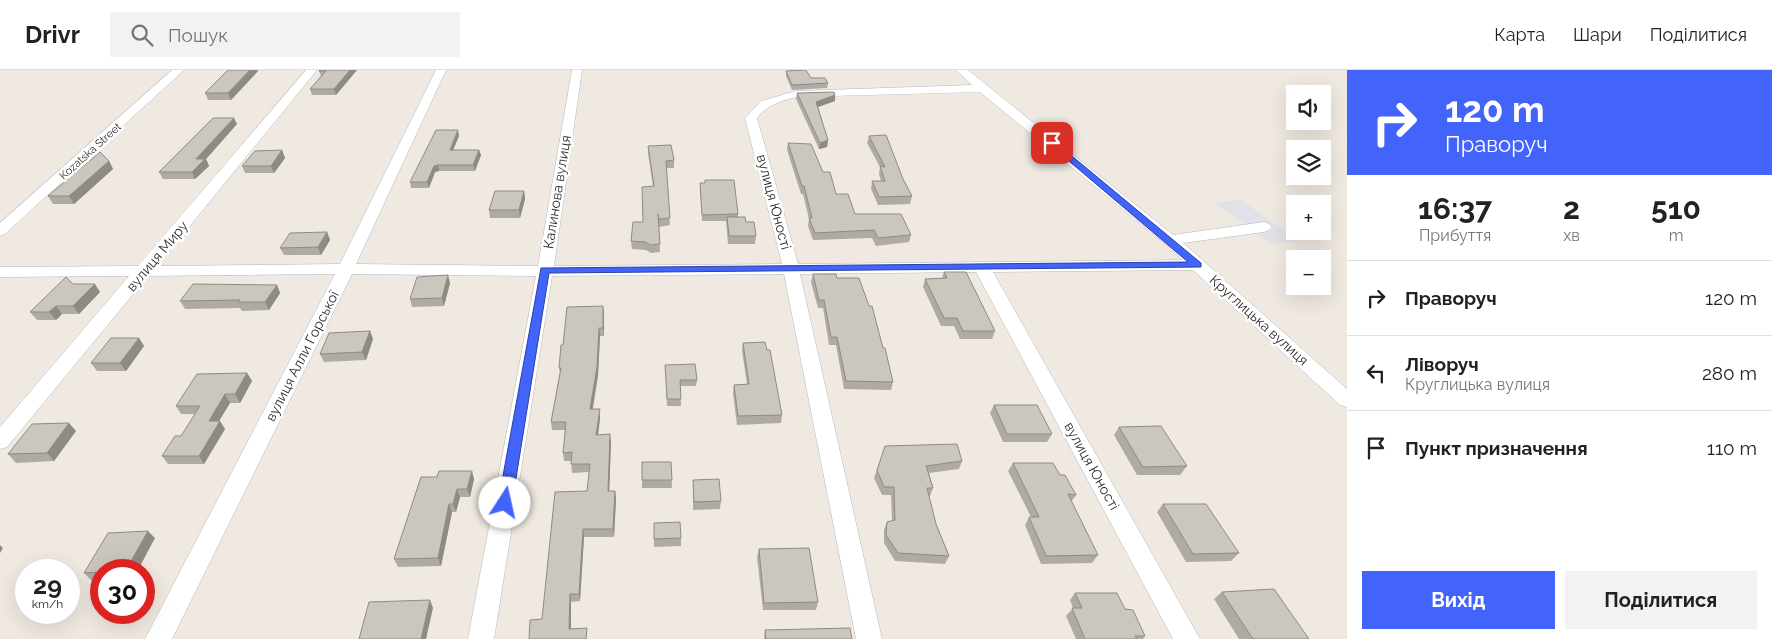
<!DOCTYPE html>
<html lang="uk">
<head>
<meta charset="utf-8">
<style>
	body { margin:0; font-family:Raleway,sans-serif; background:#f2f2f2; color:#222; height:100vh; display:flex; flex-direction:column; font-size:19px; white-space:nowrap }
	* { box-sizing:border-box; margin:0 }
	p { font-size:16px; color:#767676 }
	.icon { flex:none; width:28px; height:28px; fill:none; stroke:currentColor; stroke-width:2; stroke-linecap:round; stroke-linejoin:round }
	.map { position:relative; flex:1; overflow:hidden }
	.drawer { display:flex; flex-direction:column; background:#fff; width:425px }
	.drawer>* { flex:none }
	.hud { background:#4264fb; color:#fff; overflow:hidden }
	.controls { position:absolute; left:1286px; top:15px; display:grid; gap:10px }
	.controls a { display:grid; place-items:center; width:45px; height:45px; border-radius:0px; background:#fff; box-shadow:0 5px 20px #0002; font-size:25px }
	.speed { position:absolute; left:15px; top:489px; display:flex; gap:10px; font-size:25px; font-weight:700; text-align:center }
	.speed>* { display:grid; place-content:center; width:65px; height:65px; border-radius:50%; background:#fff; box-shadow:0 5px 20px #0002; line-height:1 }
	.speed small { font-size:12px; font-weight:400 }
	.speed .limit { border:8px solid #d22; background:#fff; color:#111 }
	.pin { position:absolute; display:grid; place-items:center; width:42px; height:42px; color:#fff; margin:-21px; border-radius:10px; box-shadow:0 2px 8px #0006 }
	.me { position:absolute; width:55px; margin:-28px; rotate:10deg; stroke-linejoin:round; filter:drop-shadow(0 0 4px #0008) }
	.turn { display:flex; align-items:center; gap:18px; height:105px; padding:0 15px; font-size:22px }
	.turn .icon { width:65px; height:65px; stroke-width:2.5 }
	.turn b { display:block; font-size:35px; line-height:42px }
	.eta { display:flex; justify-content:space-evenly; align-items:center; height:85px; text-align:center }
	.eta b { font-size:30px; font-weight:700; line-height:35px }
	.action { display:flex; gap:10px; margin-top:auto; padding:10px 15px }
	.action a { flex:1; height:58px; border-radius:0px; background:#4264fb; color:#fff; font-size:20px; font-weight:700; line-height:58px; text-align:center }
	.action a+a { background:#f2f2f2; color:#222 }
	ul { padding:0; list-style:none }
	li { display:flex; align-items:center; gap:15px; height:75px; padding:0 15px; border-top:1px solid #e0e0e0 }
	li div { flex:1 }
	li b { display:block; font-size:19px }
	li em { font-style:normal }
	header { display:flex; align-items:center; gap:30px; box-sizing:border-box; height:70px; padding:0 25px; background:#fff; border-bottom:1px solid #e0e0e0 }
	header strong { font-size:24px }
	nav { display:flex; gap:28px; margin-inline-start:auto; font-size:18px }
	.search { width:350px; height:45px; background:#f2f2f2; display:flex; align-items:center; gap:12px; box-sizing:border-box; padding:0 18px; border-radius:0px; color:#767676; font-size:19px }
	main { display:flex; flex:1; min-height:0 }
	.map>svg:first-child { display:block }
	.industrial { fill:#e3e1e8 }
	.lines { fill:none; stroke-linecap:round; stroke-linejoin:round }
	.minor-casing { stroke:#b4b7c1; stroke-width:1 }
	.minor { fill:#fff; fill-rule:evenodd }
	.wall { fill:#afaba4 }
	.shaded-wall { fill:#8e8b86 }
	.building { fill:#cbc7bf; stroke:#8e8b86 }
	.route { fill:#4264fb; stroke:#2b41a3 }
	.labels { text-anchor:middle; stroke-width:5; stroke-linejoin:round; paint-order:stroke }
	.far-street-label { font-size:11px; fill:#2e2e2e; stroke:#fff }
	.street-label { font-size:14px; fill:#2e2e2e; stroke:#fff }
</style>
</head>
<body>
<header>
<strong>Drivr</strong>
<div class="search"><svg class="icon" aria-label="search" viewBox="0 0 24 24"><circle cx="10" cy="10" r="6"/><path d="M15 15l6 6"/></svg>Пошук</div>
<nav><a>Карта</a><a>Шари</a><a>Поділитися</a></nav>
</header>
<main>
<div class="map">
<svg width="1347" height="569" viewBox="0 0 1347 569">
	<rect width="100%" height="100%" fill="#efe9e1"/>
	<path class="industrial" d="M1241,130L1299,171L1272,174L1215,133Z"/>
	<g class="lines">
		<defs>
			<path id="minor" d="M172,0H184L5,164L0,166V153Z
				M306,0H317L157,196L340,194L436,0H446L356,194L538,196L572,0H582L554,196L782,194L745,48L761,31L796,21L972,15L956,0H968L1173,165L1264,152L1269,154L1272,157L1269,160L1264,162L1183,173L1347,319V337L1340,335L1193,200L993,202L1200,569H1173L976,202L800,204L882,569H856L784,204L552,206L494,569H468L536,206L352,204L172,569H145L335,204L148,206L7,377L0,379V357L129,206L0,207V197L138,196ZM980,22L1164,173L1183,190L798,194L757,48C767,35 781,31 796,27Z"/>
		</defs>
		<use href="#minor" class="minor-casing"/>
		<use href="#minor" class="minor"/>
	</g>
	<path class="wall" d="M228,0H257L258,1L231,30H208L205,23Z
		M357,0L336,25H312L310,19L321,6L319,1Z
		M786,1L811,8L828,13L827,18L792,20L786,6Z
		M797,23L835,25V31L818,37L828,70L827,77L819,79L796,29Z
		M237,54L206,89L209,96L195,109H163L159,102Z
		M459,66L453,80H479L481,85L475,101H439L435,102L429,118H411L410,112Z
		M869,66L903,109L912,126L910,134L878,135L871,119L872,111H881L879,104L880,97L867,73Z
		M788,73L823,102L836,124L855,144L911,165L909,172L876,176L872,168L813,170L808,156L809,149L803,124H801L787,80Z
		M648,76L674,90V98H666L670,155L659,157L660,182L651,183L646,180L632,179L631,171L643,152L653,116L648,83Z
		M282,80L285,88L274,103H245L242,96Z
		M109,91L113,99L74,134H53L48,126Z
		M700,113L738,144V147L746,152L756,166L755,174H728L726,151H702Z
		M524,121L525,129L520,148H490L489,140Z
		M327,162L330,170L321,185H284L280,178Z
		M944,202L995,261L992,269H960L954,256H941L923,217L925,209L942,208Z
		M813,204L837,208L883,278L893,312L891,320L844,319L836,275H829L823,238H818L811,212Z
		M450,213L444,236L412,237L410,229Z
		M73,214L100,222L79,244H62L56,250H37L30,242Z
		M277,215L280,223L269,240L242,241L240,238L185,239L180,231Z
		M603,236L604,244V266H600L598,305L593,339L600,348L598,365L611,372L609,421H615L616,429L614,467H584L580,531L571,532V559L588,565L542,549L587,421L589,402L572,403L571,391H564L563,383L565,360H552L551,352L560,303L559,298L563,275Z
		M370,261L373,269L366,290L324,292L320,284Z
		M139,268L144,276L126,301H97L91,293Z
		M743,273L782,345L781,353L737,355L733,323L734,315L747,314L742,281Z
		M665,295L697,310L696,316H680L681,336H667Z
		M247,303L252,311L240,333H230L219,351L225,359L204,394H168L162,386L181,366L195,344H181L176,336Z
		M994,335L1052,364L1047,372H1003L990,343Z
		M1119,357L1187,396L1180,405H1137L1114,365Z
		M76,361L54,391L16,393L8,384Z
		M885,376L962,391L959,399L929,403L933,418L930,426H929L936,454L949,486L945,494L895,491L884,473V460L887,452L892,451L891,425H882L874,408Z
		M671,392L672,418H642V410Z
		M1013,393L1060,405L1076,425L1071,432L1098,485L1092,493L1041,494L1025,455L1029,447H1031L1008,401Z
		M421,407L474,409L470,427H460L456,442H452L441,496L398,497L394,489Z
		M693,410L721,431L720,439L693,440Z
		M1163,434L1239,483L1231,491L1186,492L1157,442Z
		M654,453L681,468V476L654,477Z
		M155,468L101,500V510L92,511L84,503Z
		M759,479L818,532L816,540H763L757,487Z
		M1222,522L1309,569H1239L1214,529Z
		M1075,523L1125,539L1145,566L1143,569H1076L1066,546L1073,538L1070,530Z
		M765,560L852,569H764Z"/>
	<path class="shaded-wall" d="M250,0H257L258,1L231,30L228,23Z
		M350,0H357L336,25L334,19Z
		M835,25V31L815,38L816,32Z
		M234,48L237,54L206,89L209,96L195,109L192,102L196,89Z
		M458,60L459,66L451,85L450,80Z
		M828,70L827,77L819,79L820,73Z
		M282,80L285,88L274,103L271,96Z
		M479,80L481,85L475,101L473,95Z
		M109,91L113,99L74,134L69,126Z
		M438,95L439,101L435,102L429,118L427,112L434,96Z
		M524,121L525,129L520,148L519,140Z
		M327,162L330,170L321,185L318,177Z
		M448,205L450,213L444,236L442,228Z
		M95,214L100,222L79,244L73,236Z
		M277,215L280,223L269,240L265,232Z
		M56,236L62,244L56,250L49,242Z
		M603,236L604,244V266L603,258Z
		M599,258L600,266L598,305L591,347L590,339Z
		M370,261L373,269L366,290L362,282Z
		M139,268L144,276L126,301L120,293Z
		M247,303L252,311L240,333L235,324Z
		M225,324L230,333L214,359L209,351Z
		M600,339V348L597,373L596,365Z
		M220,351L225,359L204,394L199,386Z
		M69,353L76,361L54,391L47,383Z
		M610,364L611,372L609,429L608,421Z
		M472,401L474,409L470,427L467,419Z
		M457,419L460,427L456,442L453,434Z
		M615,421L616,429L614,467L613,459Z
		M449,434L452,442L441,496L438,488Z
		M583,459L584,467L580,531L579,524Z
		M148,461L155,468L138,500H126Z
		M0,475L3,478L0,483Z
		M570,524L571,532V566L569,559Z
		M430,530L433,538L426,569H421Z"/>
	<path class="building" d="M228,0H250L228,23H205Z
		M320,0H350L334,19H310L326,1H319Z
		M806,0L811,8H825L828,13L792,15L786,1Z
		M834,22L835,25L816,32L828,70L820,73L797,23Z
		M213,48H234L196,89H205L192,102H159Z
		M436,60H458L450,80H479L473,95H438L434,96L427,112H410Z
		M886,65L903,109L912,126L879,127L872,111H885L880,96L885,97L869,66Z
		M788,73L811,74L823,102H830L836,124H848L855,144H901L911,165L878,168L874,160L815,163L809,148H812L804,116H802Z
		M671,75L674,90L666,91L670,148L659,149L658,144L660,174L651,175L645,172L631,171L633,152H643L642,117L654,116L648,76Z
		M282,80L271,96H242L255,81Z
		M100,82L109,91L69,126H48Z
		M705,110H734L738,144L702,145L700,113H705Z
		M495,121H524L519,140H489Z
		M727,147H745L746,152H754L756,166H729Z
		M327,162L318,177L280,178L290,163Z
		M944,202H966L995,261H963L957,248H944L925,209L947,208Z
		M813,204H836L837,208H859L869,236H872L883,278H885L893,312L846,311L837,267H831L824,230H819Z
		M448,205L442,228L410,229L417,207Z
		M66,207L73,214H95L73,236H56L49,242H30Z
		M193,214L277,215L265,232H238L240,230L180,231Z
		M603,236V258H599L597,297L590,339H600L596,365L610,364L608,421H615L613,459H583L579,524H570L569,559L587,558L586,569H529L530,550L542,549L555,422L587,421L590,394H571L572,382L563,383L566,352H551L561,298H559L561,275H563L567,237Z
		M370,261L362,282L320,284L329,263Z
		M111,268H139L120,293H91Z
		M765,272L767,280H770L782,345L738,346L734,315L749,314L743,273Z
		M695,294L697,310H680L681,329H667L665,295Z
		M247,303L235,324H225L209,351H220L199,386H162L175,366H181L200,336H176L197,304Z
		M994,335H1037L1052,364H1007Z
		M69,353L47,383L8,384L32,354Z
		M1161,356L1187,396L1143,397L1119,357Z
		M957,374L962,391L926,396L933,418H927L936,454L949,486L898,483L886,465L887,452L895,450L894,417H884L877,400L885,376Z
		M642,392H671L672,410H642Z
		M1013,393H1053L1060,405H1065L1076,425L1068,424L1098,485L1046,486L1029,447H1039Z
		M439,401H472L467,419H457L453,434H449L438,488L394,489L421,407H437Z
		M719,409L721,431L694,432L693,410Z
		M1163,434H1206L1239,483L1193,484Z
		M680,452L681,468L654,469V453Z
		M148,461L126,500H101V502L84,503L108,463Z
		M809,478L818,532L764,533L759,479Z
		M1274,519L1309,569H1253L1222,522Z
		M1075,523H1117L1125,539L1133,540L1145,566H1135L1137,569H1085L1072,538H1082Z
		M430,530L421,569H359L369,532Z
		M850,558L852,569H766L765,560Z"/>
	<path class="route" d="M1050,72H1055L1201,193V197L549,203L512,433L510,437L505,439L500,437L498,433L541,198L1188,192L1050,75Z"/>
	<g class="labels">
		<g class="far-street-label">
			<text transform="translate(90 81) rotate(-42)" y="4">Kozatska Street</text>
		</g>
		<g class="street-label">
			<text transform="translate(557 122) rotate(-81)" y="5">Калинова вулиця</text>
			<text transform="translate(774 132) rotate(75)" y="5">вулиця Юності</text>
			<text transform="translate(157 186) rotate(-50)" y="5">вулиця Миру</text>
			<text transform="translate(1259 250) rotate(42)" y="5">Круглицька вулиця</text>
			<text transform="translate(302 286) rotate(-63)" y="5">вулиця Алли Горської</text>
			<text transform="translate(1092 396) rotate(61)" y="5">вулиця Юності</text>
		</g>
	</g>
</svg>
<div class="controls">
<a><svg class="icon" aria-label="sound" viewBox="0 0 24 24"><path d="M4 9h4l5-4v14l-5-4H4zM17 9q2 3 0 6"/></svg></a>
<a><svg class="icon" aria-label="layers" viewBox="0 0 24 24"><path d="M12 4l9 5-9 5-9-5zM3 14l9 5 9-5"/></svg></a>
<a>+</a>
<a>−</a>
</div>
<div class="speed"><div>29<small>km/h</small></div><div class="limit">30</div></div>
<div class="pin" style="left:1052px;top:73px;background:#d93025"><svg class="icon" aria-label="arrive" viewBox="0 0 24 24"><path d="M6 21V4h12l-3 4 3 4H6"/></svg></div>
<svg class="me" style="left:505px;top:433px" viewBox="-20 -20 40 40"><circle r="19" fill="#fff"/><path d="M0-13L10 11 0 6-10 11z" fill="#4264fb"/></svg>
</div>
<section class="drawer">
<div class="hud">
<div class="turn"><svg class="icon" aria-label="right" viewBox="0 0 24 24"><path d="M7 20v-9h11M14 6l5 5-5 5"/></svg><div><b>120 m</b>Праворуч</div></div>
</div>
<div class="eta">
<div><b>16:37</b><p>Прибуття</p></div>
<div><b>2</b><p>хв</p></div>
<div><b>510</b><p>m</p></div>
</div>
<ul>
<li><svg class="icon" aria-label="right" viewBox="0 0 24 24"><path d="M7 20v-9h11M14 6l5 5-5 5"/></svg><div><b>Праворуч</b></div><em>120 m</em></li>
<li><svg class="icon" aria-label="left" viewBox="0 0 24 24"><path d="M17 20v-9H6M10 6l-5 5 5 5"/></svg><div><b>Ліворуч</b><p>Круглицька вулиця</p></div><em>280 m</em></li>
<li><svg class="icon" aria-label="arrive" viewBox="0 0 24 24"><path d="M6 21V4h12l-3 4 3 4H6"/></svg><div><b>Пункт призначення</b></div><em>110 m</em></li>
</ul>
<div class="action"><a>Вихід</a><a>Поділитися</a></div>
</section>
</main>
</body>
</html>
